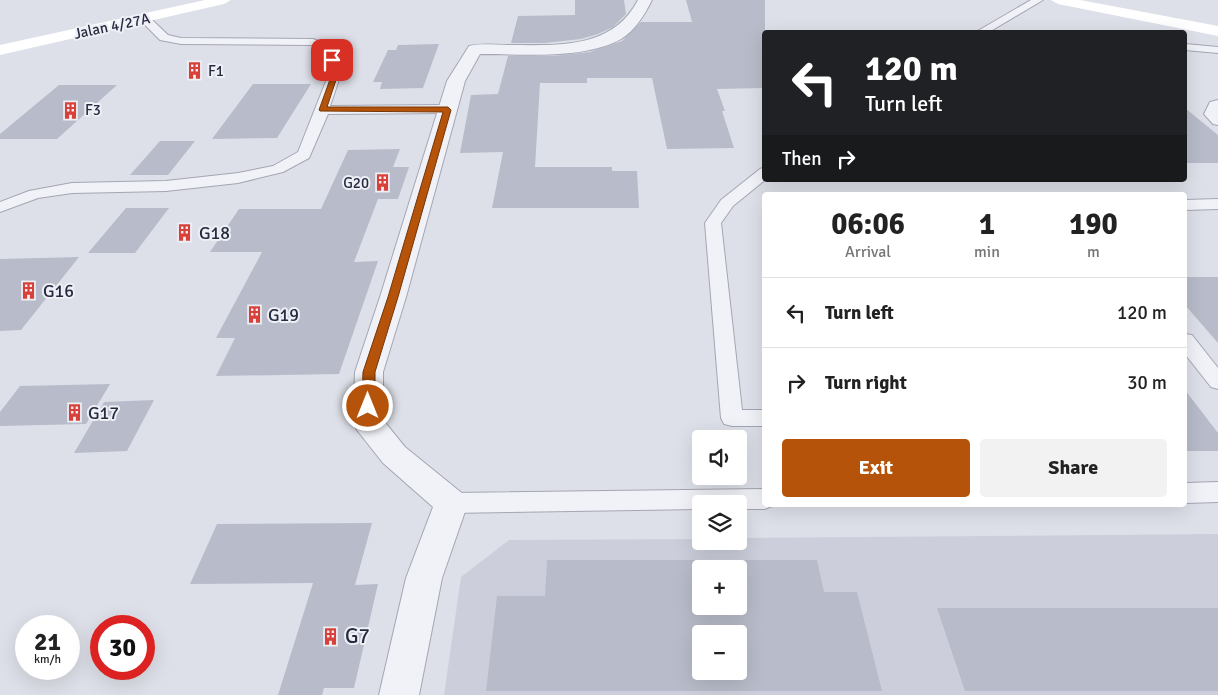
<!DOCTYPE html>
<html lang="en">
<head>
<meta charset="utf-8">
<style>
	body { margin:0; font-family:Signika,sans-serif; background:#f2f2f2; color:#222; height:100vh; display:flex; flex-direction:column; font-size:19px; white-space:nowrap }
	* { box-sizing:border-box; margin:0 }
	p { font-size:16px; color:#767676 }
	.icon { flex:none; width:28px; height:28px; fill:none; stroke:currentColor; stroke-width:2; stroke-linecap:round; stroke-linejoin:round }
	.map { position:relative; flex:1; overflow:hidden }
	.panel { position:absolute; left:762px; top:192px; width:425px; height:315px; display:flex; flex-direction:column; background:#fff; border-radius:5px; box-shadow:0 5px 20px #0002 }
	.panel>* { flex:none }
	.hud { position:absolute; left:762px; top:30px; width:425px; height:152px; border-radius:5px; box-shadow:0 5px 20px #0002; background:#202124; color:#fff; overflow:hidden }
	.buttons { position:absolute; left:692px; top:430px; display:grid; gap:10px }
	.buttons a { display:grid; place-items:center; width:55px; height:55px; border-radius:5px; background:#fff; box-shadow:0 5px 20px #0002; font-size:25px }
	.speed { position:absolute; left:15px; top:615px; display:flex; gap:10px; font-size:25px; font-weight:700; text-align:center }
	.speed>* { display:grid; place-content:center; width:65px; height:65px; border-radius:50%; background:#fff; box-shadow:0 5px 20px #0002; line-height:1 }
	.speed small { font-size:12px; font-weight:400 }
	.speed .limit { border:8px solid #d22; background:#fff; color:#111 }
	.pin { position:absolute; display:grid; place-items:center; width:42px; height:42px; color:#fff; margin:-21px; border-radius:10px; box-shadow:0 2px 8px #0006 }
	.me { position:absolute; width:55px; margin:-28px; rotate:0deg; stroke-linejoin:round; filter:drop-shadow(0 0 4px #0008) }
	.turn { display:flex; align-items:center; gap:18px; height:105px; padding:0 20px; font-size:22px }
	.turn .icon { width:65px; height:65px; stroke-width:2.5 }
	.turn b { display:block; font-size:35px; line-height:42px }
	.then { display:flex; align-items:center; height:48px; padding:0 20px; background:#0003; gap:10px; font-size:19px }
	.eta { display:flex; justify-content:space-evenly; align-items:center; height:85px; text-align:center }
	.eta b { font-size:30px; font-weight:700; line-height:35px }
	.action { display:flex; gap:10px; margin-top:auto; padding:10px 20px }
	.action a { flex:1; height:58px; border-radius:5px; background:#b45309; color:#fff; font-size:20px; font-weight:700; line-height:58px; text-align:center }
	.action a+a { background:#f2f2f2; color:#222 }
	ul { padding:0; list-style:none }
	li { display:flex; align-items:center; gap:15px; height:70px; padding:0 20px; border-top:1px solid #e0e0e0 }
	li div { flex:1 }
	li b { display:block; font-size:19px }
	li em { font-style:normal }
	.map>svg:first-child { display:block }
	.built { fill:#cccfdb; fill-rule:evenodd }
	.building { fill:#b8bbc9; fill-rule:evenodd }
	.lines { fill:none; stroke-linecap:round; stroke-linejoin:round }
	.lane-casing { stroke:#a3a6b3; stroke-width:2 }
	.street-casing { stroke:#a3a6b3; stroke-width:2 }
	.lane { fill:#f1f2f7; fill-rule:evenodd }
	.street { fill:#f1f2f7; fill-rule:evenodd }
	.secondary { fill:#fff; fill-rule:evenodd }
	.route { fill:#b45309; stroke:#753606 }
	.labels { text-anchor:middle; stroke-width:4; stroke-linejoin:round; paint-order:stroke }
	.far-street-label { font-size:15px; fill:#262b41; stroke:#eef0f6 }
	.far-poi-label { font-size:15px; fill:#262b41; stroke:#eef0f6; text-anchor:start }
	.poi-label { font-size:18px; fill:#262b41; stroke:#eef0f6; text-anchor:start }
	.near-poi-label { font-size:21px; fill:#262b41; stroke:#eef0f6; text-anchor:start }
</style>
</head>
<body>
<div class="map">
<svg width="1218" height="695" viewBox="0 0 1218 695">
	<rect width="100%" height="100%" fill="#dee0e9"/>
	<path class="built" d="M1218,534V695H444L461,577L509,540L701,539V541H739V538ZM701,569H739V606H701ZM701,634H739V671H701Z"/>
	<path class="building" d="M575,0H624L626,14L613,27L598,34L581,39L545,43H511L518,16L575,15Z
		M686,0H765V88L717,89L725,111H722L734,148L667,149L652,78H587V83H540L535,167H612V171H637L639,208H492L503,152L460,153L471,95L498,94L508,56H553L590,52L622,41L641,22H692Z
		M439,44L423,88L380,89L382,82H373L388,50H396L398,45Z
		M253,84H311L277,138L212,139Z
		M59,85H117L57,139H0V134Z
		M1185,108L1218,135V163H1185Z
		M160,141H195L168,175H130Z
		M400,149L393,167H409L398,199H378L354,262L378,261L339,374L216,376L235,338H216L262,252H210L239,209H321L348,150Z
		M126,208H169L135,253H88Z
		M79,257L21,330L0,331V259Z
		M1185,277H1218V343L1185,305Z
		M110,384L86,424L0,426V412L20,386Z
		M1185,390L1218,433V451H1185Z
		M154,400L127,451L74,453L104,402Z
		M372,523L355,585L378,584L354,688H324L322,695H278L313,583L190,584L217,524Z
		M547,560H817L824,592H857L882,691H486L497,596H545ZM701,569H739V606H701ZM701,634H739V671H701Z
		M937,608H1218V691H965Z"/>
	<g class="lines">
		<defs>
			<path id="lane" d="M1031,0H1043L989,32H976Z
				M144,15L148,16L168,35L181,38L313,39L332,47L342,71L330,106L448,105L455,109L448,113L328,114L309,158L283,172L238,183L166,191L72,193L38,198L0,212V202L29,191L72,183L166,181L238,173L273,166L298,152L330,71L323,51L311,45L181,44L160,40L140,20L139,18L140,16Z
				M1185,44L1218,47V53L1185,50Z
				M1218,100V125L1213,124L1204,114L1210,102Z
				M765,167V180L733,206L721,223L742,410H765V426H732L724,424L721,418L705,223L721,200L760,169Z
				M1218,199V209L1185,210V200Z
				M1185,334L1192,335L1218,368V389L1211,387L1185,354Z
				M1218,482V502L1185,503V483Z
				M765,489V505H774L765,509H739V504H701V509L451,513L442,510L439,503L442,496L451,493Z"/>
			<path id="street" d="M638,0H652C645,14 635,31 621,39C584,60 522,54 480,54L465,81L406,297L383,372V420L405,447L463,494L468,503L442,578L419,695H379L406,578L433,507L383,463L357,430L353,422L355,372L380,297L447,81L469,46C482,43 495,45 508,45C557,45 612,50 638,0Z"/>
		</defs>
		<use href="#lane" class="lane-casing"/>
		<use href="#street" class="street-casing"/>
		<use href="#lane" class="lane"/>
		<use href="#street" class="street"/>
		<path class="secondary" d="M205,0H231L224,4L0,55V45Z
			M1051,0H1080L1218,26V36L1058,4Z"/>
	</g>
	<path class="route" d="M329,58H334L339,71L327,107H448L451,110L398,297L375,372V406L368,410L362,406L363,372L388,297L443,112L320,111L319,110L333,71Z"/>
	<defs>
		<symbol id="building-bare" viewBox="-9 -9 18 18"><path d="M-4-6H4V6H1V3H-1V6H-4ZM-2.5-4.3h1.7v1.8h-1.7ZM.8-4.3h1.7v1.8H.8ZM-2.5-1h1.7V.8h-1.7ZM.8-1h1.7V.8H.8Z" fill="#d84139" stroke="#eef0f6" stroke-width="2.5" paint-order="stroke"/></symbol>
	</defs>
	<g fill-rule="evenodd">
		<use href="#building-bare" x="182" y="58" width="25" height="25"/>
		<use href="#building-bare" x="58" y="98" width="25" height="25"/>
		<use href="#building-bare" x="370" y="170" width="25" height="25"/>
		<use href="#building-bare" x="172" y="220" width="25" height="25"/>
		<use href="#building-bare" x="16" y="278" width="25" height="25"/>
		<use href="#building-bare" x="242" y="302" width="25" height="25"/>
		<use href="#building-bare" x="62" y="400" width="25" height="25"/>
		<use href="#building-bare" x="318" y="624" width="25" height="25"/>
	</g>
	<g class="labels">
		<g class="far-street-label">
			<text transform="translate(112 26) rotate(-12)" y="5">Jalan 4/27A</text>
		</g>
		<g class="far-poi-label">
			<text x="208" y="76">F1</text>
			<text x="85" y="115">F3</text>
			<text x="369" y="188" text-anchor="end">G20</text>
		</g>
		<g class="poi-label">
			<text x="199" y="239">G18</text>
			<text x="43" y="297">G16</text>
			<text x="268" y="321">G19</text>
			<text x="88" y="419">G17</text>
		</g>
		<g class="near-poi-label">
			<text x="345" y="643">G7</text>
		</g>
	</g>
</svg>
<div class="buttons">
<a><svg class="icon" aria-label="sound" viewBox="0 0 24 24"><path d="M4 9h4l5-4v14l-5-4H4zM17 9q2 3 0 6"/></svg></a>
<a><svg class="icon" aria-label="layers" viewBox="0 0 24 24"><path d="M12 4l9 5-9 5-9-5zM3 14l9 5 9-5"/></svg></a>
<a>+</a>
<a>−</a>
</div>
<div class="speed"><div>21<small>km/h</small></div><div class="limit">30</div></div>
<div class="pin" style="left:332px;top:60px;background:#d93025"><svg class="icon" aria-label="arrive" viewBox="0 0 24 24"><path d="M6 21V4h12l-3 4 3 4H6"/></svg></div>
<svg class="me" style="left:368px;top:406px" viewBox="-20 -20 40 40"><circle r="17" fill="#b45309" stroke="#fff" stroke-width="3"/><path d="M0-11L8 9 0 5-8 9z" fill="#fff"/></svg>
<div class="hud">
<div class="turn"><svg class="icon" aria-label="left" viewBox="0 0 24 24"><path d="M17 20v-9H6M10 6l-5 5 5 5"/></svg><div><b>120 m</b>Turn left</div></div>
<div class="then">Then<svg class="icon" aria-label="right" viewBox="0 0 24 24"><path d="M7 20v-9h11M14 6l5 5-5 5"/></svg></div>
</div>
<section class="panel">
<div class="eta">
<div><b>06:06</b><p>Arrival</p></div>
<div><b>1</b><p>min</p></div>
<div><b>190</b><p>m</p></div>
</div>
<ul>
<li><svg class="icon" aria-label="left" viewBox="0 0 24 24"><path d="M17 20v-9H6M10 6l-5 5 5 5"/></svg><div><b>Turn left</b></div><em>120 m</em></li>
<li><svg class="icon" aria-label="right" viewBox="0 0 24 24"><path d="M7 20v-9h11M14 6l5 5-5 5"/></svg><div><b>Turn right</b></div><em>30 m</em></li>
</ul>
<div class="action"><a>Exit</a><a>Share</a></div>
</section>
</div>
</body>
</html>
